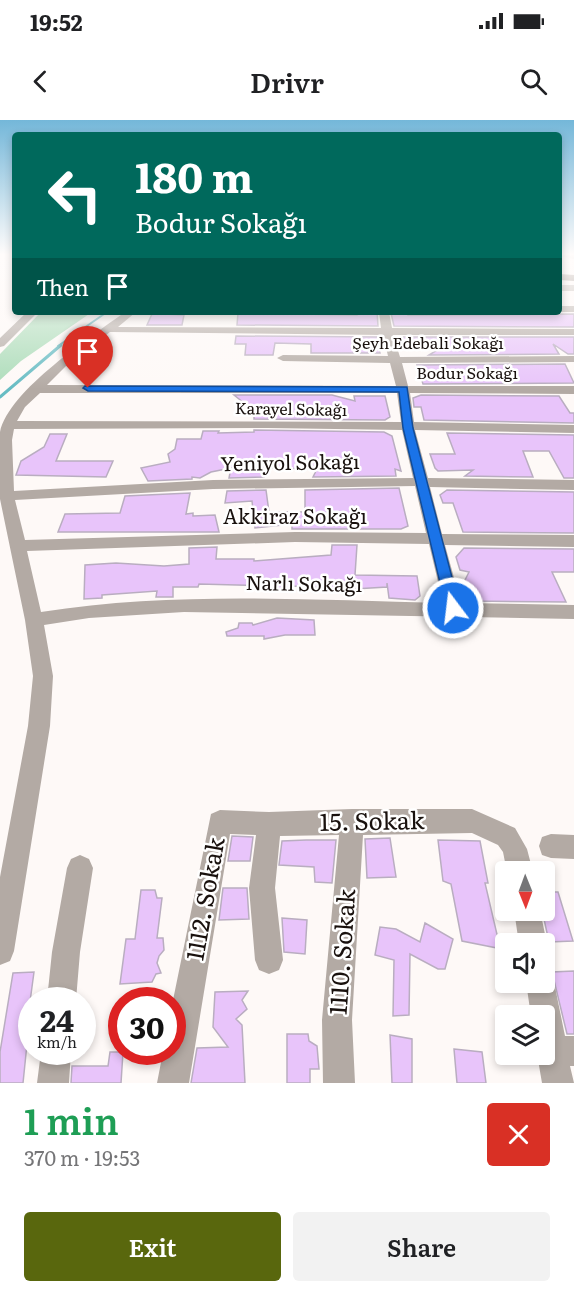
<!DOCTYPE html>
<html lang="en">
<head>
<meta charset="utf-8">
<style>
	body { margin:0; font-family:Literata,serif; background:#f2f2f2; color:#202124; height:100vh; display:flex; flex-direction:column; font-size:22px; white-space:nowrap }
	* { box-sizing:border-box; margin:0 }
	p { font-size:20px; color:#757577 }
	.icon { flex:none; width:33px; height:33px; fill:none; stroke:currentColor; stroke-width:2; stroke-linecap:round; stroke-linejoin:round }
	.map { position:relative; height:963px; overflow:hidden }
	.details { display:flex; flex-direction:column; background:#fff; flex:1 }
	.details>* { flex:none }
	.top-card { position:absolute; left:12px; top:12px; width:550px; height:183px; border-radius:6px; box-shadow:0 3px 9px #0003; background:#00695c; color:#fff; overflow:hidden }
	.needle { width:39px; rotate:179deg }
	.buttons { position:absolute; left:495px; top:741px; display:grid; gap:12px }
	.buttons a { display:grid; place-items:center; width:60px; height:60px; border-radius:6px; background:#fff; box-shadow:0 3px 9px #0003; font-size:30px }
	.speed { position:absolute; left:18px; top:867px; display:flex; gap:12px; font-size:30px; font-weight:700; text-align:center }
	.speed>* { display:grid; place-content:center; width:78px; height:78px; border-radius:50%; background:#fff; box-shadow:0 3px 9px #0003; line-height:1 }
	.speed small { font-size:15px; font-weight:400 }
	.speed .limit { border:9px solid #d22; background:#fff; color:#111 }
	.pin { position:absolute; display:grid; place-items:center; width:51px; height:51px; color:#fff; margin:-62px -26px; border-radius:50% 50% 50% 0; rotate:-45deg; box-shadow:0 0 6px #0007 }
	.pin .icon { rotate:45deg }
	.me { position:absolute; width:66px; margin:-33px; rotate:345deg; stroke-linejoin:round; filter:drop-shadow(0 0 4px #0008) }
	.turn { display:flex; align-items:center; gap:21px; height:126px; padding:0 24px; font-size:27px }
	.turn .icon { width:78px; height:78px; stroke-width:2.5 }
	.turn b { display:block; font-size:42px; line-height:51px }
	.then { display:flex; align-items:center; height:57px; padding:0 24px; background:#0003; gap:12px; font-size:22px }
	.round { display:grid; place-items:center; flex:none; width:63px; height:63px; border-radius:6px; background:#f2f2f2 }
	.overview { display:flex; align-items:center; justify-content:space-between; height:102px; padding:0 24px }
	h1 { font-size:36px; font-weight:600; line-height:45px; color:#1e9e55 }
	.primary-button { display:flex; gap:12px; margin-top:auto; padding:12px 24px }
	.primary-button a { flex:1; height:69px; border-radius:6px; background:#59670d; color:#fff; font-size:24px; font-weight:600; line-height:69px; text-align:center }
	.primary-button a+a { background:#f2f2f2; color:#202124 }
	.status { display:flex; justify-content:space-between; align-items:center; height:42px; padding:0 30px; background:#fff; direction:ltr }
	.status svg { height:16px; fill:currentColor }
	header { display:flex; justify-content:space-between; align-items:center; height:78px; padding:0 24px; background:#fff; font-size:27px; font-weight:600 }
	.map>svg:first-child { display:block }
	.green { fill:#acdcb9 }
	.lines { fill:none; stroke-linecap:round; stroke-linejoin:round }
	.stream-far1 { stroke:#67bcc3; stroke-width:2 }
	.stream { stroke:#67bcc3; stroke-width:3 }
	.building { fill:#e8c4fa; stroke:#b9adc0; stroke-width:1.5 }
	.minor { fill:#b3aaa4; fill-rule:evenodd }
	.major { fill:#78685e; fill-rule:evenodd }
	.route { fill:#1a73e8; stroke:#114b97; stroke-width:1.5 }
	.labels { text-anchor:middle; stroke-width:5; stroke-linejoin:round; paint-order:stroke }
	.far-street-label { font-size:16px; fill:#19110e; stroke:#fff }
	.street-label { font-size:20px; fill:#19110e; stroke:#fff }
	.near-street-label { font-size:24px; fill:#19110e; stroke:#fff }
</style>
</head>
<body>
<div class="status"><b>19:52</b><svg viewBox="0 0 49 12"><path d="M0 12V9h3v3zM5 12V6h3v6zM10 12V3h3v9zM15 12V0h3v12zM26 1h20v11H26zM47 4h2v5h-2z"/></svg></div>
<header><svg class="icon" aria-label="back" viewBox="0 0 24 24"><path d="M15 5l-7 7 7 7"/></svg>Drivr<svg class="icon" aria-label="search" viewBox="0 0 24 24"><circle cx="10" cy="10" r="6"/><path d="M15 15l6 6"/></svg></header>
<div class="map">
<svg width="574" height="963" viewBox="0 0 574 963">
	<rect width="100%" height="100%" fill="#fef9f7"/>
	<path class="green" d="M41,192H92L21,241L0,260V234Z"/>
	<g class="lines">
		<path class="stream-far1" d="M58,226L107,192"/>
		<path class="stream" d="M0,277L61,225"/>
	</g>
	<path class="building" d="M362,192H377L378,206L237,205L238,193L357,195Z
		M394,192H408V195L574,194V207L394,206L391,193Z
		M152,194H165L184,195L182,205H147Z
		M236,216L381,217L383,225H378L380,233H311V224L275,223L273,235H245L246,224H235Z
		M396,217H574V234H568L553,224L559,234L429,235L444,226L399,225Z
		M565,244L574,263L423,264L417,245Z
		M234,275H332L355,281L354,276H385L390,297L385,300L254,299V291Z
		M421,275L559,276L570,293H574V303L424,300L421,287H414L413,278Z
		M254,310L384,312L392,316L401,351L395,349L396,356L313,357L317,349L263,348L264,357L229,358L231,348L211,352L200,358L192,357V359L148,361L141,348L170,342L168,334L175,329L177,319H201L203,311H219L218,313L254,312Z
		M447,313L574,315V358H564L549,331H523L533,357L465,356L473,350L438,351L435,348L430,334H455Z
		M50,314H67L56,341H113L106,357L16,355L21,341L44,327Z
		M399,368L408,406L401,409H292V404L255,408L252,381L225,383L227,371L266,370L269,392H305V370Z
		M447,370L574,372V413L463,412L453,383H443L440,375Z
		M190,373L186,394L193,393V396L215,395L219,412H58L65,394L120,393L125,376Z
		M332,425H357L355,455L417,456L420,476L415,480L389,478L387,463V467L354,469L292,466L291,471L273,470L274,466L199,464L198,467H173V477H156L157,471L102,475V478L84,479L85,445L116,443L164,446L189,444V428L217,427L216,439H254V441L331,435Z
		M464,428L574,429V452H552L566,482L473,481L466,476L463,464L469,452L460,450L456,437Z
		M277,498L314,500L315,515H285L264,519V516H227L226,512L238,508L239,503H252L253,505Z
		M232,716L253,717L250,741H228Z
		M390,718L396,757L367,758L365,719Z
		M306,720H336L332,763L315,762L314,747L279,745L282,721Z
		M438,720L480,721L488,763H485L499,823H496L497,828L462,821L451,764L443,761Z
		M223,768H247L249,799L219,800Z
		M141,770H155L157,778H162L157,818H163L164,830L159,836L157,843L161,853L156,854L152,862L120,864L126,819H135Z
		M544,772H558L573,821L549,822L542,790H544Z
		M282,798L307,800L305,834L284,832Z
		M425,803L453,819L445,849H438L410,834L409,895L393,896L394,840L375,835L380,807L396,809L420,822Z
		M574,851V914H567L552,852Z
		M34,852L27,904H31L30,923L27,924L23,963H0V932L13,853Z
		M248,871L242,880L247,889L236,899L242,905L245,963H191L197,928L228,927L213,907L215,872Z
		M287,914H308L309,921L317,926L319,949H310V963H287Z
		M390,915L412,919V963H392Z
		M454,929L482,932L486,963H457Z
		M110,932H123L121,963H71L72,946H108Z"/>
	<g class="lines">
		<path class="minor" d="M560,134H574V139L560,136Z
			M560,165H574V171H560Z
			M560,186H574V192H560Z
			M27,192H38L4,226L0,227V218Z
			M125,192H136L118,207L381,208L379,192H389L392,208L574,209V215H393L400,237L574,236V242L402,243L408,266H574V274L410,273L414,302L574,305V313L415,310L428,358L574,360V370L430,367L442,414L574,415V427L445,425L461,483L574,485V499L184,492L89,498L44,505L53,556L50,606L14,831L10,841L0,845V757L28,606L33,556L25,500L0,379V312C9,270 91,217 125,192ZM110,212L383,215L388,236L283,235L277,238L283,241L390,243L396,266L47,265L69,243ZM40,273H397L401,302L17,301L25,287ZM268,308L402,310L413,358L213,360L14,371L12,320L14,309ZM415,366L426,413L295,412L25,420L15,380L213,369ZM295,422L429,424L443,483C309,480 174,471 41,492L27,431Z
			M352,689H472L515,708L527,729L533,752H507L503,732L498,725L472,713L363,715L352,900L355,963H323L322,900L339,715L280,716L275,768L283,840L279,850L269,854L259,850L255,840L249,768L256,715L230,714L189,963H157L163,932H172V885L211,694L220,690L269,692Z
			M551,714L574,715V739L551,738L542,735L539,726L542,717Z
			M80,735L89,739L93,748L80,832L76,880H47L52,832L67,748L71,739Z
			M514,790H540L547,824L544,829V824H519Z
			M544,850L550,852L554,862L565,916H574V946H570L574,963H542L537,934H544V896H531L526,862H544Z
			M41,932H71L69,963H37Z"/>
		<path class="major" d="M560,154L574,155V161L560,160Z"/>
	</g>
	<linearGradient id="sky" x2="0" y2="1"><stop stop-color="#74b7d9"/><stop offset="0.5" stop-color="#fffcfb"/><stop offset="1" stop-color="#fffcfb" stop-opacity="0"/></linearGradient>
	<rect width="574" height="269" fill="url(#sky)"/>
	<path class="route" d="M85,266L407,267L413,308L460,488L458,492H448L446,488L403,308L399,272L88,271L83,268Z"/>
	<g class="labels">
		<g class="far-street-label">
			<text x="428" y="229">Şeyh Edebali Sokağı</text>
			<text x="467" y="259">Bodur Sokağı</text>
			<text transform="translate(291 289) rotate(1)" y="6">Karayel Sokağı</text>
		</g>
		<g class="street-label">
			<text transform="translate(290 343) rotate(-1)" y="7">Yeniyol Sokağı</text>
			<text x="295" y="404">Akkiraz Sokağı</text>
			<text transform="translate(304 464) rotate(1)" y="7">Narlı Sokağı</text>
		</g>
		<g class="near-street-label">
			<text transform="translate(372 702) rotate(-1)" y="8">15. Sokak</text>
			<text transform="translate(206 779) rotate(-80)" y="8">1112. Sokak</text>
			<text transform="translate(343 832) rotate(-86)" y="8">1110. Sokak</text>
		</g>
	</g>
</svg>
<div class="buttons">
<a><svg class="needle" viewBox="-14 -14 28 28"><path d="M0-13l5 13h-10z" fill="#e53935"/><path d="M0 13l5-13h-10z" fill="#757577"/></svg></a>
<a><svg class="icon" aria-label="sound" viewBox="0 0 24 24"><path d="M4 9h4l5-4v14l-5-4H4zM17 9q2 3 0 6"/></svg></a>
<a><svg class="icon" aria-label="layers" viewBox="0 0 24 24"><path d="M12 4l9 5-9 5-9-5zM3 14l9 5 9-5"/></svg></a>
</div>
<div class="speed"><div>24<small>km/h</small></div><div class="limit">30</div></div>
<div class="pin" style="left:88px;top:268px;background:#d93025"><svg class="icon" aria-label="arrive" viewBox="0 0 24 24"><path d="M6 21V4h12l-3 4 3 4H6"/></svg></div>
<svg class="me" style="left:453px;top:488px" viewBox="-20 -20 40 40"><circle r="17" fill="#1a73e8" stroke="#fff" stroke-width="3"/><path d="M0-11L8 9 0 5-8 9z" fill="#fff"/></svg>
<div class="top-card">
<div class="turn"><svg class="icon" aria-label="left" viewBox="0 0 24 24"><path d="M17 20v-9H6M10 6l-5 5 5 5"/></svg><div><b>180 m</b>Bodur Sokağı</div></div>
<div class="then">Then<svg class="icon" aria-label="arrive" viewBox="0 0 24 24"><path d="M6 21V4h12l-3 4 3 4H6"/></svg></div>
</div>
</div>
<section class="details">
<div class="overview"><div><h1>1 min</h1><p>370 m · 19:53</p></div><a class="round" style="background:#d93025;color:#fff"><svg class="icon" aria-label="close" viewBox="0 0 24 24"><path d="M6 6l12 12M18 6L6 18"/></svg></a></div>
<div class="primary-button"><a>Exit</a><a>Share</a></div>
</section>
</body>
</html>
